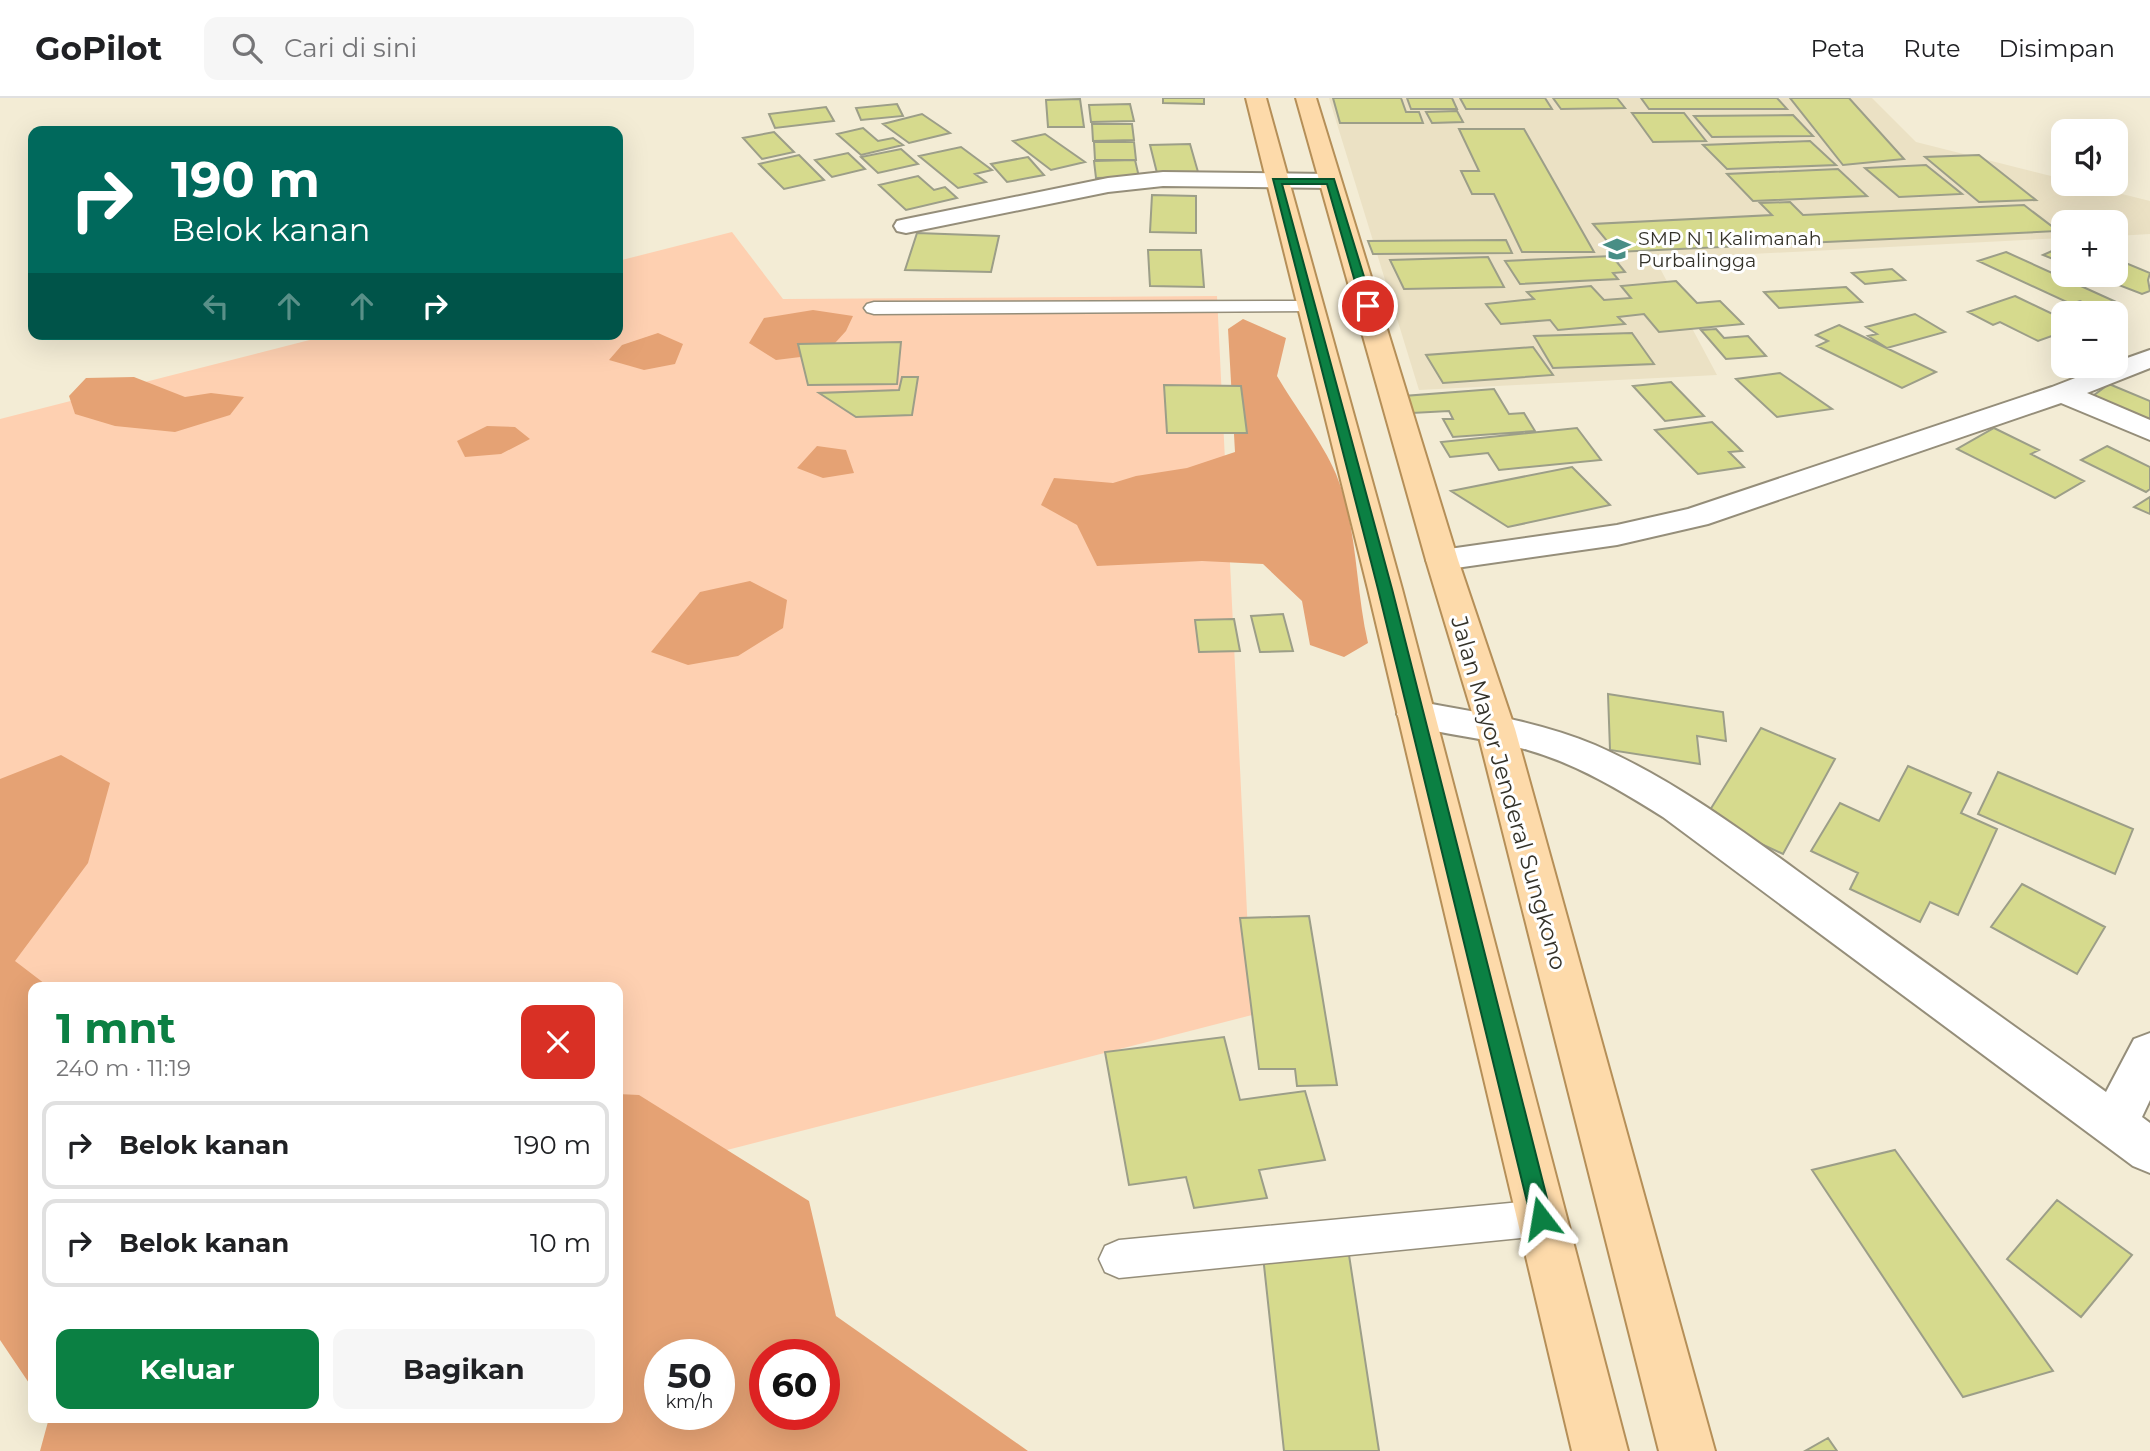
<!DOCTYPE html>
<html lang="id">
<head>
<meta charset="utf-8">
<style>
	body { margin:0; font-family:Montserrat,sans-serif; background:#f6f6f6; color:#202124; height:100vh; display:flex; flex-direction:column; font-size:26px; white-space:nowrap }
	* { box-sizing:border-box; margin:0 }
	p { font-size:23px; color:#757577 }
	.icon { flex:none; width:38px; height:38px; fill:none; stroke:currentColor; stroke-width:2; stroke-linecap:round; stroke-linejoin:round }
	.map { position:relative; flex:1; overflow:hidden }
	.panel { position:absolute; left:28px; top:884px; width:595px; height:441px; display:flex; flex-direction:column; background:#fff; border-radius:14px; box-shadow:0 7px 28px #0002 }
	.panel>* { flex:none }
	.top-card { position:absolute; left:28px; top:28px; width:595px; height:214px; border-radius:14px; box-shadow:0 7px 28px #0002; background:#00695c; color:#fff; overflow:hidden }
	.buttons { position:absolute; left:2051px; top:21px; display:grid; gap:14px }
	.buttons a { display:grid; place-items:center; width:77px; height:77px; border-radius:14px; background:#fff; box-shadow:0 7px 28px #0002; font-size:35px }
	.speed { position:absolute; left:644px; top:1241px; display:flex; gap:14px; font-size:35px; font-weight:700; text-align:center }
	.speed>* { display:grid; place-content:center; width:91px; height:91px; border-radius:50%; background:#fff; box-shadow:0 7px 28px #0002; line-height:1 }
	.speed small { font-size:18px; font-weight:400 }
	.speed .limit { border:10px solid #d22; background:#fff; color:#111 }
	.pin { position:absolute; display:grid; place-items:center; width:60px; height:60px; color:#fff; margin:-30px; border:4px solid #fff; border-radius:50%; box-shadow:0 2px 7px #0007 }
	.me { position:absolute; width:77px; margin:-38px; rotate:346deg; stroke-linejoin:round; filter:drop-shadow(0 0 5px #0008) }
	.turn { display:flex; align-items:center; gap:24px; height:147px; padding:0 28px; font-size:32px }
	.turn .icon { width:91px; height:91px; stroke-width:2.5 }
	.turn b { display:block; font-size:49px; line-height:60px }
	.lanes { display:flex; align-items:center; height:66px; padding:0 28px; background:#0003; justify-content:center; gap:35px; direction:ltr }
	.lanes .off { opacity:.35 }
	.round { display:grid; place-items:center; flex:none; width:74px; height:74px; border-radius:14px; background:#f6f6f6 }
	.head { display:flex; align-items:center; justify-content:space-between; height:119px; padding:0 28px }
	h1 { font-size:42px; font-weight:700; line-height:52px; color:#0b8043 }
	.button { display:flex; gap:14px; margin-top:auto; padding:14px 28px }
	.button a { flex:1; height:80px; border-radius:14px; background:#0b8043; color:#fff; font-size:28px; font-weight:700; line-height:80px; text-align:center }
	.button a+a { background:#f6f6f6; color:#202124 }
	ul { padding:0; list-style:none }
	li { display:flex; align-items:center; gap:21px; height:88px; margin:0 14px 10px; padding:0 14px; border:4px solid #e0e0e0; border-radius:14px }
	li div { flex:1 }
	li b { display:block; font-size:26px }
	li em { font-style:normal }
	header { display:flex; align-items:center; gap:42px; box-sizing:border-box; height:98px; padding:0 35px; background:#fff; border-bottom:2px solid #e0e0e0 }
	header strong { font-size:33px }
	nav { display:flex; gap:38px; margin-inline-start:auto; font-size:24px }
	.search { width:490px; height:63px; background:#f6f6f6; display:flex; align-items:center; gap:18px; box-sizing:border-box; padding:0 24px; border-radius:14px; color:#757577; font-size:26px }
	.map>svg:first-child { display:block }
	.built { fill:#ebe1c4 }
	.green { fill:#fed0b1 }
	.forest { fill:#e5a274; fill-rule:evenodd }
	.building { fill:#d6da8d; stroke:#9c9e88; stroke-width:2 }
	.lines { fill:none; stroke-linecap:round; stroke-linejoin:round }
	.service-casing { stroke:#958e7a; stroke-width:3 }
	.minor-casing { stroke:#958e7a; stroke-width:4 }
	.primary-casing { stroke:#b58f58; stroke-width:4 }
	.service { fill:#fff; fill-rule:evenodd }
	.minor { fill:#fff; fill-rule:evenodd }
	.primary { fill:#fddaaa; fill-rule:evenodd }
	.route { fill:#0b8043; stroke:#07532c; stroke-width:2 }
	.labels { text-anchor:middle; stroke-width:6; stroke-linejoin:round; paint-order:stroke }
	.far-poi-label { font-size:19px; fill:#343229; stroke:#fff; text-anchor:start }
	.street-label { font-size:23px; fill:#343229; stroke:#fff }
</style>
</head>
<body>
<header>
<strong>GoPilot</strong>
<div class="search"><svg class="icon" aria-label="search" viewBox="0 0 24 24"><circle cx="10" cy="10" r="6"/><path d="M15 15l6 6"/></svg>Cari di sini</div>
<nav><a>Peta</a><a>Rute</a><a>Disimpan</a></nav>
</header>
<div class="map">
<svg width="2150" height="1353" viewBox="0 0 2150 1353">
	<rect width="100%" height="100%" fill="#f3ecd5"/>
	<path class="built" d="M1329,0H1872L1916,44L2063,81V86H2082L2150,103V136L2116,138V124H2063V140L1655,161L1717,277L1419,292Z"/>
	<path class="green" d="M732,134L783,201L1217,198L1252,917L618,1080V889H33L0,1013V321L333,236H618V163Z"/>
	<path class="forest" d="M813,212L853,218L846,233L825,256L776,262L749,245L764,220Z
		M1243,221L1286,240L1277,278C1295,309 1322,343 1336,376C1358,430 1355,489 1368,545L1344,559L1310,547L1302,503L1263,466L1202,463L1097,468L1077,427L1041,407L1054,380L1113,385L1136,378L1187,370L1235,354L1228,231Z
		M658,235L683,246L675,266L644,272L609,262L622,247Z
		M134,279L185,299L211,295L244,299L230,317L175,334L115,328L75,316L69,298L86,280Z
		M487,328L515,329L530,341L501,356L465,359L457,343Z
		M817,348L846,352L854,375L823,380L797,370Z
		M750,483L787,502L783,530L738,558L688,567L651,554L700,494Z
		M61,657L110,685L88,765L15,863L49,889H33V1291L0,1242V681Z
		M618,996L639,997L809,1103L836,1218L1028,1353H40L49,1320H618ZM660,1256H719V1316H660ZM765,1256H824V1316H765Z"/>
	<path class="building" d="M1163,0H1204V6L1163,5Z
		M1333,0H1401L1406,14H1419L1423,25H1340Z
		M1407,0H1452L1457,11H1411Z
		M1460,0H1545L1552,11H1466Z
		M1553,0H1617L1625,10L1561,11Z
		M1641,0H1777L1787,11H1649Z
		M1790,0H1849L1904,61L1843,67Z
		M1080,1L1084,29H1048L1046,2Z
		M897,6L903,18L861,22L856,10Z
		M1130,6L1134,23L1091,24L1089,7Z
		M826,9L834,23L775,30L769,16Z
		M1457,13L1463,24L1432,25L1426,14Z
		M1632,15H1684L1706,43L1653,44Z
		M922,16L950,35L909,45L883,26Z
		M1793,17L1813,38L1712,39L1694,18Z
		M1092,26H1132L1134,42L1093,43Z
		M863,30L878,43L893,40L903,47L861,57L837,36Z
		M1459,31H1524L1594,154H1522L1494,96H1472L1461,73H1479Z
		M774,34L794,54L762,61L743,40Z
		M1045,36L1085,64L1051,72L1013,43Z
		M1810,43L1836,67L1727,71L1703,47Z
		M1094,44H1134L1136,62H1095Z
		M1190,46L1198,74L1157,75L1150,47Z
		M961,49L992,72L975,76L986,84L958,90L919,58Z
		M901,51L918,66L878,75L861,59Z
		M848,55L865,71L832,79L815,62Z
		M799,57L824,82L784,91L759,66Z
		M1979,57L2036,102L1979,104L1925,59Z
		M1028,59L1044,77L1007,84L991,66Z
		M1135,62L1139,79L1096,80L1094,63Z
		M1926,67L1962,96L1899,99L1865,70Z
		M1838,71L1867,98L1753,103L1727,76Z
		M918,78L934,92L945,89L957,100L906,112L879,87Z
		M1152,97L1196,98V135L1150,134Z
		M1790,104L1803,117L2024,107L2058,133L1616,154L1593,126L1772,117L1760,105Z
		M917,135L999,138L991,174L905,172Z
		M1506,142L1512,155L1373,156L1368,143Z
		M2063,148V165L2043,157Z
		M1148,152H1201L1204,189L1150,188Z
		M2006,154L2114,203L2096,210L2080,203L2071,206L1978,163Z
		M1612,158L1625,174L1613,175L1618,181L1520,186L1505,163Z
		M1488,159L1504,189L1404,191L1390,162Z
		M2116,161L2150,175L2148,182L2150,193L2142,196L2093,177H2116Z
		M1892,171L1905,182L1865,186L1852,175Z
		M1676,183L1697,205L1720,203L1743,226L1659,234L1644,216L1618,219L1625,226L1558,232L1550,222L1501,226L1486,206L1534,201L1527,194L1591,188L1604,202L1631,200L1621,188Z
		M1846,189L1862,204L1779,210L1764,194Z
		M2015,198L2063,221V234L2038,243L2000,224L1993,227L1968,214Z
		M1915,216L1945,234L1887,250L1868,238L1877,236L1866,229Z
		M1839,227L1936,274L1902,290L1817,248L1828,243L1816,237Z
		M1716,231L1724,240L1748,238L1766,258L1726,261L1701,232Z
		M1632,235L1654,266L1553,270L1534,238Z
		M901,244L897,286L808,287L798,246Z
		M1533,249L1553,277L1443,285L1426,257Z
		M1780,275L1832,311L1777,319L1736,281Z
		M902,279H918L912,317L856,319L819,295L899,292Z
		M1671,284L1704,318L1665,323L1633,288Z
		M2109,286L2150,303V330L2086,303Z
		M1164,287L1241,288L1247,335H1167Z
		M1494,291L1509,316L1524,315L1535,333L1453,339L1443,321H1453L1449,313L1412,315L1404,298Z
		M1712,324L1742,353L1729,354L1744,369L1698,376L1655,332Z
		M1577,330L1601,362L1499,372L1488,355L1450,359L1441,344Z
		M1994,330L2039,352L2031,356L2084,383L2055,400L1957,351Z
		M2107,348L2150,369V391L2146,394L2081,362Z
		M1572,369L1610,407L1508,429L1451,393Z
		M2150,399V416L2134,409Z
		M1283,516L1293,553L1260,554L1251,518Z
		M1234,521L1240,553L1199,554L1195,522Z
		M1608,596L1723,614L1726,643L1697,638L1700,666L1610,652Z
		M1761,630L1835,661L1783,756L1705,720Z
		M1908,668L1971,695L1961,715L1997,731L1958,817L1930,804L1920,824L1850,791L1858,775L1811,753L1840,705L1879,723Z
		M1998,674L2133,731L2115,776L1978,716Z
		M2022,786L2105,829L2077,876L1991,829Z
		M1309,818L1337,987L1297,988L1295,971H1259L1240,820Z
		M1224,939L1240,1002L1305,993L1325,1062L1259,1072L1267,1100L1194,1110L1186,1079L1129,1087L1105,954Z
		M1895,1052L2053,1273L1963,1299L1812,1072Z
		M2057,1102L2132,1157L2081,1219L2007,1161Z
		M1349,1157L1379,1353H1284L1263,1158Z
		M1828,1340L1837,1353H1805Z"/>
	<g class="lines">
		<defs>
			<path id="service" d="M1311,203L1318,205L1321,209L1318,213L874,216L867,214L864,210L867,206L874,204Z
				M1541,1102L1555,1107L1560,1120L1555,1133L1541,1138L1119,1180L1105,1174L1099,1161L1105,1148L1119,1142Z"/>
			<path id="minor" d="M1163,74L1330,76L1338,78L1341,83L1338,88L1330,90L1163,88L1108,94L906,135L897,133L894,128L897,123L906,121L1108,80Z
				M2150,252V270L2087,295L2150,322V342L2061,305L1708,426L1617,447L1442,472L1430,469L1426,462L1430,455L1442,452L1617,427L1688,411L2052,289L2106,268H2116V264Z
				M1415,603C1475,614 1538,623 1595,647C1682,685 1758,745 1835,800C1925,865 2016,929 2106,994L2134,941L2150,935V1002L2142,1019L2150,1025V1075L2133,1068L1663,719C1620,692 1577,666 1528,652C1487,640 1443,637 1402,625L1397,616L1402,607Z"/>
			<path id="primary" d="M1246,0H1266L1402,491L1628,1353H1572L1368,491Z
				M1296,0H1316L1458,462L1515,631L1715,1353H1659L1477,631L1426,462Z"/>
		</defs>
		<use href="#service" class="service-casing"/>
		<use href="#minor" class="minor-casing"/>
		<use href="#primary" class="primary-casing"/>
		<use href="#service" class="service"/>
		<use href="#minor" class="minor"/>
		<use href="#primary" class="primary"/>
	</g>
	<path class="route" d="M1273,81H1334L1373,208L1368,211L1362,208L1327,86H1282L1392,491L1552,1120L1549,1127L1541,1129L1534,1127L1531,1120L1378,491Z"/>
	<defs>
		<symbol id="school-bare" viewBox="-9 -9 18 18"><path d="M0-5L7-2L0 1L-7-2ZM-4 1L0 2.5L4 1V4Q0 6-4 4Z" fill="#488e85" stroke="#fff" stroke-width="2.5" paint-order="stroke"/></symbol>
	</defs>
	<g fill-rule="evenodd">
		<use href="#school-bare" x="1598" y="132" width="38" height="38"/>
	</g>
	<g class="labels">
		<g class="far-poi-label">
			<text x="1638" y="147">SMP N 1 Kalimanah<tspan x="1638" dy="22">Purbalingga</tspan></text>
		</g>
		<g class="street-label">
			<text transform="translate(1509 695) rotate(74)" y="8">Jalan Mayor Jenderal Sungkono</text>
		</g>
	</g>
</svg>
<div class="buttons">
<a><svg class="icon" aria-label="sound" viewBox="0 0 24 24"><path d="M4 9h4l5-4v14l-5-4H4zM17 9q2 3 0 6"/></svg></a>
<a>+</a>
<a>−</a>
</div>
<div class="speed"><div>50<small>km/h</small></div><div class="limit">60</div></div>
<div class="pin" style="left:1368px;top:208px;background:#d93025"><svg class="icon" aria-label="arrive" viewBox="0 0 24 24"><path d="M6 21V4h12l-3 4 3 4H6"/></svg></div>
<svg class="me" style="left:1541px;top:1120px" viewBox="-20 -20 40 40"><path d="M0-17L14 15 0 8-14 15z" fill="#0b8043" stroke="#fff" stroke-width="4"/></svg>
<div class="top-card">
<div class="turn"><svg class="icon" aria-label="right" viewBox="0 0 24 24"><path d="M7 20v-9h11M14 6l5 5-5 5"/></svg><div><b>190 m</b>Belok kanan</div></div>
<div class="lanes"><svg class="icon off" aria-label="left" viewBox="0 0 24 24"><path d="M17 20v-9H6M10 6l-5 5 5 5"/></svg><svg class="icon off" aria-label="ahead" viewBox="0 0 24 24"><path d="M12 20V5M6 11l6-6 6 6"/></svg><svg class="icon off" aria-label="ahead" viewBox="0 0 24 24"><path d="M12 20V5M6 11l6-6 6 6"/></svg><svg class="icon" aria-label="right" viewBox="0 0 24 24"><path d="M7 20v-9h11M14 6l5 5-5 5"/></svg></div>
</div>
<section class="panel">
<div class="head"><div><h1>1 mnt</h1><p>240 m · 11:19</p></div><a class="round" style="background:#d93025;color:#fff"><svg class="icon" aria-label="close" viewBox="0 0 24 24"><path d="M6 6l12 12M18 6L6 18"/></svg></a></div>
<ul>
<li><svg class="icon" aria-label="right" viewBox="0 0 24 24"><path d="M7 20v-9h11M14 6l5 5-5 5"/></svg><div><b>Belok kanan</b></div><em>190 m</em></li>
<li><svg class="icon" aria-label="right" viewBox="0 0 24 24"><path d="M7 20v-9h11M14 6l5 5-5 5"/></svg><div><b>Belok kanan</b></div><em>10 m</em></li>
</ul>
<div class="button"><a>Keluar</a><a>Bagikan</a></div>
</section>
</div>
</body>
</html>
